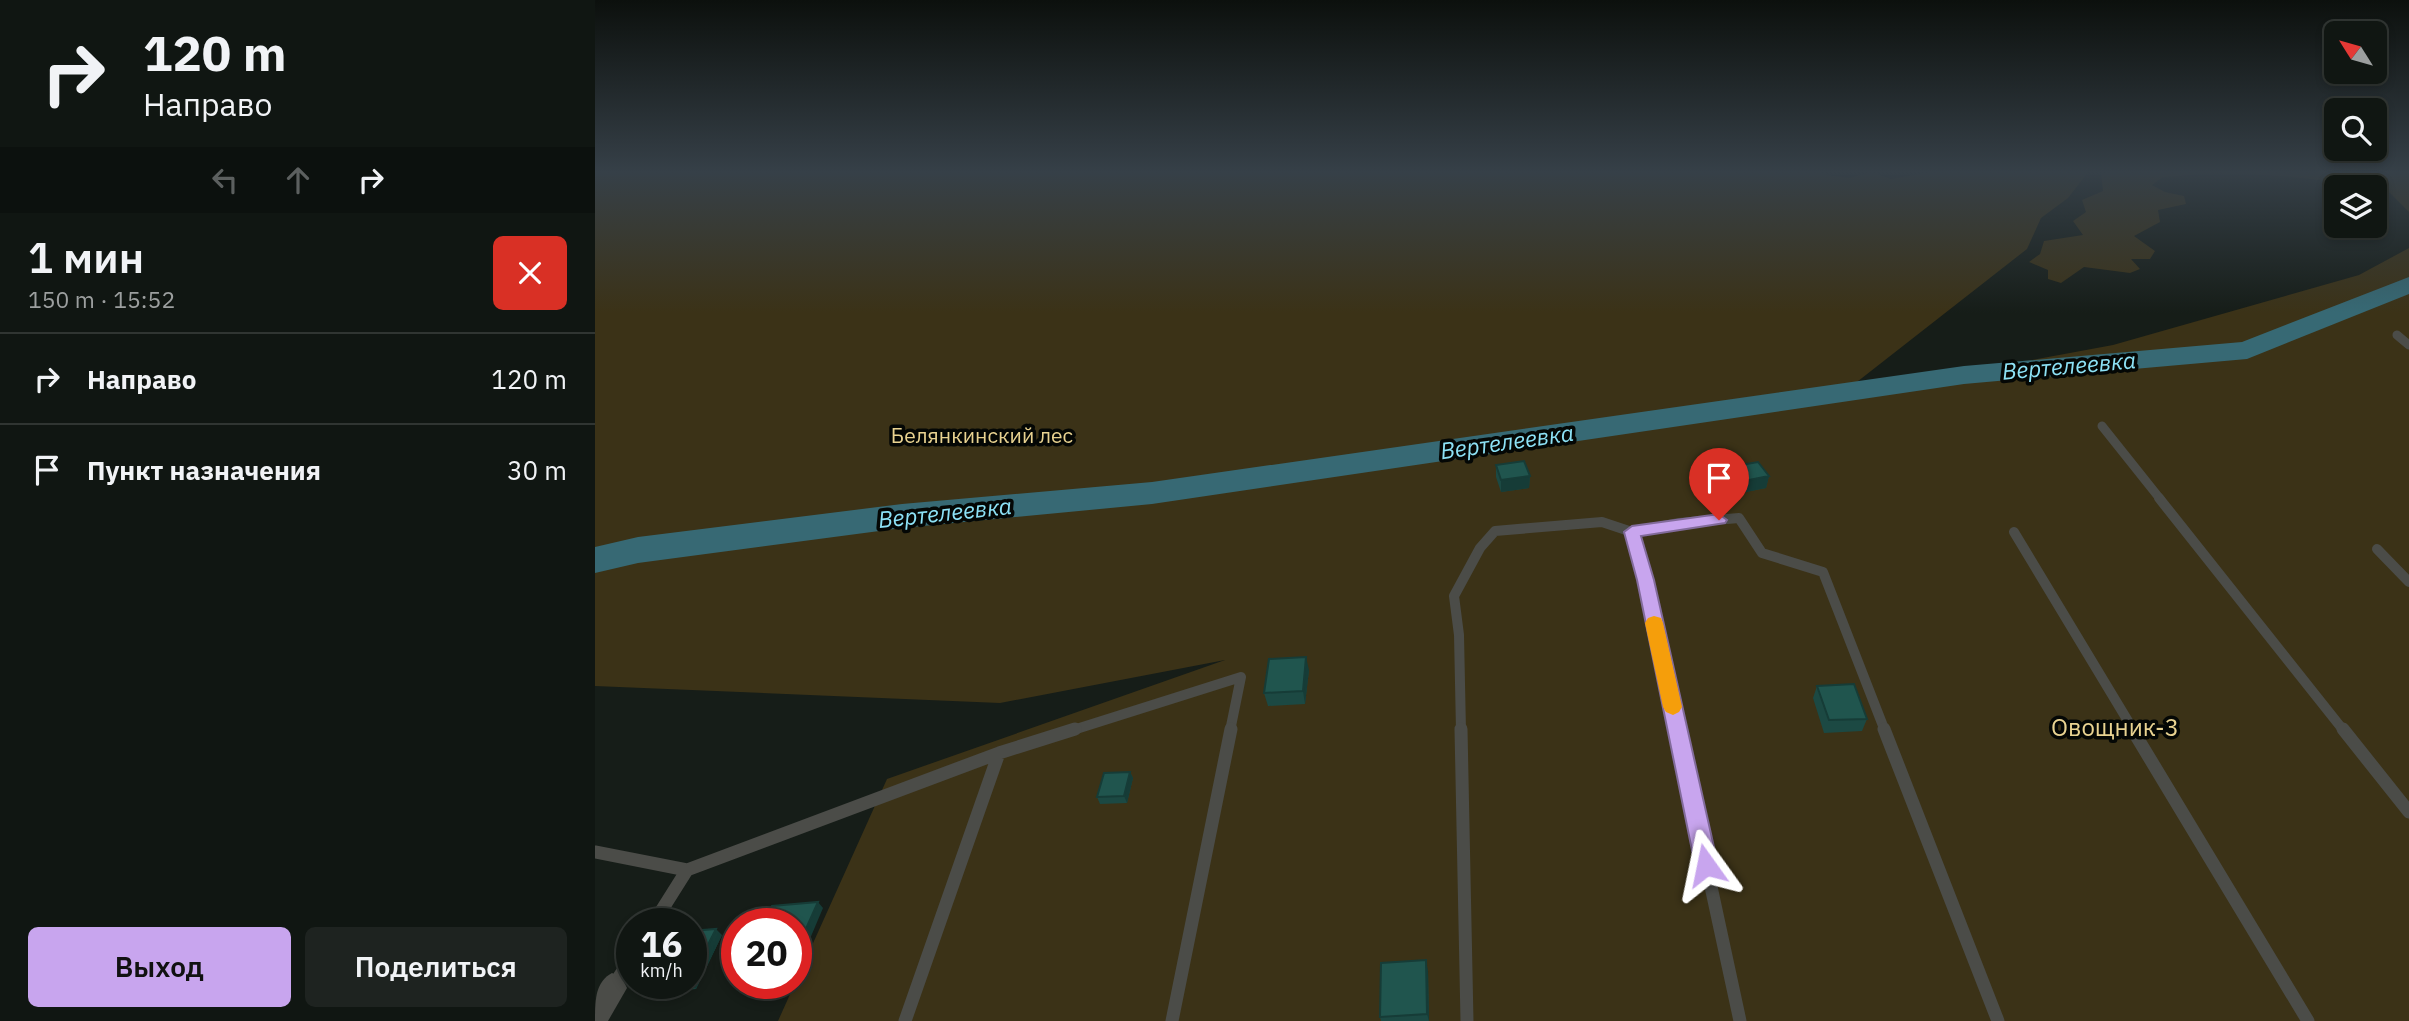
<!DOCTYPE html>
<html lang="ru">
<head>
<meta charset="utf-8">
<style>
	body { margin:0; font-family:"IBM Plex Sans",sans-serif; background:#1e2320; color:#f1f3f6; height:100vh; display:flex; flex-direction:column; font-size:26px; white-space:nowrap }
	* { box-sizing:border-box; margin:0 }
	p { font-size:23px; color:#9c9f9f }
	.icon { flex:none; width:38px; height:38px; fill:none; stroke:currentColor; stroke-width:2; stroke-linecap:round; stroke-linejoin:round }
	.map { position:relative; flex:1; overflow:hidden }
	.details { display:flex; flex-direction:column; background:#101612; width:595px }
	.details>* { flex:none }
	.banner { background:#101612; color:#f1f3f6; overflow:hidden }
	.needle { width:46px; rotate:307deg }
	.tools { position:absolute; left:1729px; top:21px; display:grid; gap:14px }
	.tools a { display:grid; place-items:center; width:63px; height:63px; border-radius:10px; background:#101612; box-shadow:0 4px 10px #0003,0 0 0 2px #303532; font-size:35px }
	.speed { position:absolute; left:21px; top:908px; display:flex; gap:14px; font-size:35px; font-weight:700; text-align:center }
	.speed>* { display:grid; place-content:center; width:91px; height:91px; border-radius:50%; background:#101612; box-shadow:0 4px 10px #0003,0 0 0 2px #303532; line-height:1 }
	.speed small { font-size:18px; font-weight:400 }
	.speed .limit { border:10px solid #d22; background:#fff; color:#111 }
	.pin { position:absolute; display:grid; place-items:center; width:60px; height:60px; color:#fff; margin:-72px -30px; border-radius:50% 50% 50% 0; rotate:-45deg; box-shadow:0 0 7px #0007 }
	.pin .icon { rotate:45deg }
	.me { position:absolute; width:77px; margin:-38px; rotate:348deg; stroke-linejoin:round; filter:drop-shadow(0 0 5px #0008) }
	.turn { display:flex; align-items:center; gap:24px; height:147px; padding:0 28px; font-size:32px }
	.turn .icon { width:91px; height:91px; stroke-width:2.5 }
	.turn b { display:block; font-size:49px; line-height:60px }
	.lanes { display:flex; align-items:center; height:66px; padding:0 28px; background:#0003; justify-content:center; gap:35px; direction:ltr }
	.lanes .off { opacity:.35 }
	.round { display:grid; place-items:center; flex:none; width:74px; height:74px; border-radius:10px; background:#1e2320 }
	.overview { display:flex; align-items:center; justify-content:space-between; height:119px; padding:0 28px }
	h1 { font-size:42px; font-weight:600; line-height:52px }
	.cta { display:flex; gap:14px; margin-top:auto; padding:14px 28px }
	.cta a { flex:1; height:80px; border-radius:10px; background:#c8a5ee; color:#111; font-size:28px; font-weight:600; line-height:80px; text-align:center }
	.cta a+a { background:#1e2320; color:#f1f3f6 }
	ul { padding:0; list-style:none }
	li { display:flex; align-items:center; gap:21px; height:91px; padding:0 28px; border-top:2px solid #303532 }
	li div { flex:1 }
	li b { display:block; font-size:26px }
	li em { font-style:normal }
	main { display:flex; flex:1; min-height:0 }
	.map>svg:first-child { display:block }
	.green { fill:#3b3217 }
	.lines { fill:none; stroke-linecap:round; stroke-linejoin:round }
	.river { fill:#376974; fill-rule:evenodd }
	.service-far2 { stroke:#4b4c48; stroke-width:9 }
	.service-far1 { stroke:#4b4c48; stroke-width:10 }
	.service { stroke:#4b4c48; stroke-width:13 }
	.minor { fill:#4b4c48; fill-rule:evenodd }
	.wall { fill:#1c4943 }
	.shaded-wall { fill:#163c37 }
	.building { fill:#20554e; stroke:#163c37; stroke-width:2 }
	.route { fill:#c8a5ee; stroke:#826b9b; stroke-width:2 }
	.slow { fill:#f59e0b }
	.labels { text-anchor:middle; stroke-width:7; stroke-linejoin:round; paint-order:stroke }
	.park-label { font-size:21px; fill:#e9d391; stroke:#040705 }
	.water-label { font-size:23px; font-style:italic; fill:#8de2f6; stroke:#040705 }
	.near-park-label { font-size:24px; fill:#e9d391; stroke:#040705 }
</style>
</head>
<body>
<main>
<section class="details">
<div class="banner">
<div class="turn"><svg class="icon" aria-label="right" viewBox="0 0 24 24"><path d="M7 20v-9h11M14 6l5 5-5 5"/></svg><div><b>120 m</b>Направо</div></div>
<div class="lanes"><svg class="icon off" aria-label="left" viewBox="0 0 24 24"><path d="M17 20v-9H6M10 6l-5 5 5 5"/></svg><svg class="icon off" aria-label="ahead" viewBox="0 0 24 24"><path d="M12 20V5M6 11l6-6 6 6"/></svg><svg class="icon" aria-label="right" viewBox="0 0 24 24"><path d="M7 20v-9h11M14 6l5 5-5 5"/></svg></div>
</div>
<div class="overview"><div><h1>1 мин</h1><p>150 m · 15:52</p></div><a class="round" style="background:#d93025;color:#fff"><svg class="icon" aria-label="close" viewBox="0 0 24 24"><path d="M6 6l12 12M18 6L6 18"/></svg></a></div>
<ul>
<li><svg class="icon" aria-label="right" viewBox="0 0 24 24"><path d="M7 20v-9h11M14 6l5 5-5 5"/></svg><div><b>Направо</b></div><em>120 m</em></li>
<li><svg class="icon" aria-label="arrive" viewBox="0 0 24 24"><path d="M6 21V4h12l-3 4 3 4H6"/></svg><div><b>Пункт назначения</b></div><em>30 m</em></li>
</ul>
<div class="cta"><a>Выход</a><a>Поделиться</a></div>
</section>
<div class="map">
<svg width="1814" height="1021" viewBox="0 0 1814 1021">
	<rect width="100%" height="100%" fill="#161d18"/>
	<path class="green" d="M0,171H1224L1231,175L1255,178L1276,172L1296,179L1341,171H1494L1473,198L1446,218L1432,249L1244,396L1518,345L1764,275L1814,248V1021H183L292,779L630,660L405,703L0,686Z
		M1525,171H1814V212L1789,187L1688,176L1621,173L1568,177L1557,185L1570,192L1589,196L1591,204L1563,210L1565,222L1539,236L1560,251L1555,259H1536L1545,269L1535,273L1489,267L1466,283L1453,279V270L1434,262L1445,254L1449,241L1488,235L1478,221L1491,212L1487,200L1508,191L1506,173Z"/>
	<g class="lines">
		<path class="river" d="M1814,277V294L1652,359L1369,384L557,504L307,528L43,563L0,573V547L43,537L307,504L557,482L1369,366L1647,342Z"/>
		<path class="service-far2" d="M1802,335L1814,345
			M1507,426L1566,500"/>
		<path class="service-far1" d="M1564,498L1749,731
			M1037,532L1084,523L1144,518L1167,553L1228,572L1290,731
			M1419,532L1539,731
			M1782,549L1814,582
			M475,731L646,677L635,731
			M866,731L864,635L859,596L885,548L900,531L1007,522L1037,532L1082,731"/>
		<path class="service" d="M866,729L872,1021
			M1082,729L1145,1021
			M1289,729L1403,1021
			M1537,729L1713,1021
			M1748,729L1814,812
			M0,852L92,870
			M58,924L92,870L404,753L480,729
			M18,986L37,957
			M310,1021L404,753
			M577,1021L636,729"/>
		<path class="minor" d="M17,973L27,978L32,988L13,1021H0C0,1001 0,982 17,973Z"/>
	</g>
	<path class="wall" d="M901,465L935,476L934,488L906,492L901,477Z
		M1134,467L1174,476L1171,488L1141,494L1131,480Z
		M714,670L710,704L673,706L669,693Z
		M1222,686L1272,719L1267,731L1229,733L1218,698Z
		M535,772L538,778L532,803L505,804L502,797Z
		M127,935L101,989L52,994L45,988Z
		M833,971L834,1021H786L785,1017Z"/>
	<path class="shaded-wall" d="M935,476L934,488L906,492V480Z
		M1174,476L1171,488L1141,494L1144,482Z
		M711,657L714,670L710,704L708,691Z
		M535,772L538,778L532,803L529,796Z
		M223,902L228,908L206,960L201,955V951Z
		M121,929L127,935L101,989L94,984H96V978Z
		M831,960L833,971L834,1021L832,1014Z"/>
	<path class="building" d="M929,461L935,476L906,480L901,465Z
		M1163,462L1174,476L1144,482L1134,467Z
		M711,657L708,691L669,693L674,659Z
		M1259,684L1272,719L1234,720L1222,686Z
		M535,772L529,796L502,797L509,773Z
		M223,902L201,951V924H168L177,906Z
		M121,929L96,978V931Z
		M831,960L832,1014L785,1017L786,963Z
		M47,984H92L45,988Z"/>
	<linearGradient id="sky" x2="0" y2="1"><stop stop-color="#0c100d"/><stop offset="0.55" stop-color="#364048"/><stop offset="1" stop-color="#364048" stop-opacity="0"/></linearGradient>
	<rect width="1814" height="313" fill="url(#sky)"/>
	<path class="route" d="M1124,514L1132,520L1130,523L1046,536L1059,580L1123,865L1119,873L1111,876L1104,873L1100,865L1042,580L1029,532L1037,526Z"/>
	<path class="slow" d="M1059,616L1066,618L1068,623L1087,707L1084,712L1078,715L1071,712L1068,707L1050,623L1053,618Z"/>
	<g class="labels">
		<g class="park-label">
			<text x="387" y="443">Белянкинский лес</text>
		</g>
		<g class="water-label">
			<text transform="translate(1474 366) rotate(-5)" y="8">Вертелеевка</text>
			<text transform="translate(912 442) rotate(-8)" y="8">Вертелеевка</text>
			<text transform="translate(350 513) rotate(-6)" y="8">Вертелеевка</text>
		</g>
		<g class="near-park-label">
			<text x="1520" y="736">Овощник-3</text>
		</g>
	</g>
</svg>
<div class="tools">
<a><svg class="needle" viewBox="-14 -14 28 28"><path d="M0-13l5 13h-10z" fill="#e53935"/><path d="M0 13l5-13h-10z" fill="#9c9f9f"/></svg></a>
<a><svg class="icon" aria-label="search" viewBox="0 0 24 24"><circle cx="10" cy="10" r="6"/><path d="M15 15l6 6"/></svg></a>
<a><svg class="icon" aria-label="layers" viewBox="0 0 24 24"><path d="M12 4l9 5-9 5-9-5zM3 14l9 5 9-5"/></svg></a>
</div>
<div class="speed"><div>16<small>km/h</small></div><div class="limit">20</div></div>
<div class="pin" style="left:1124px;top:520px;background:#d93025"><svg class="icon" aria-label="arrive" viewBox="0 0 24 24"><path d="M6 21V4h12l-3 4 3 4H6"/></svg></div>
<svg class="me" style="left:1111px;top:865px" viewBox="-20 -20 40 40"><path d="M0-17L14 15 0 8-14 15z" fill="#c8a5ee" stroke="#fff" stroke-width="4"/></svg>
</div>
</main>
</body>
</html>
